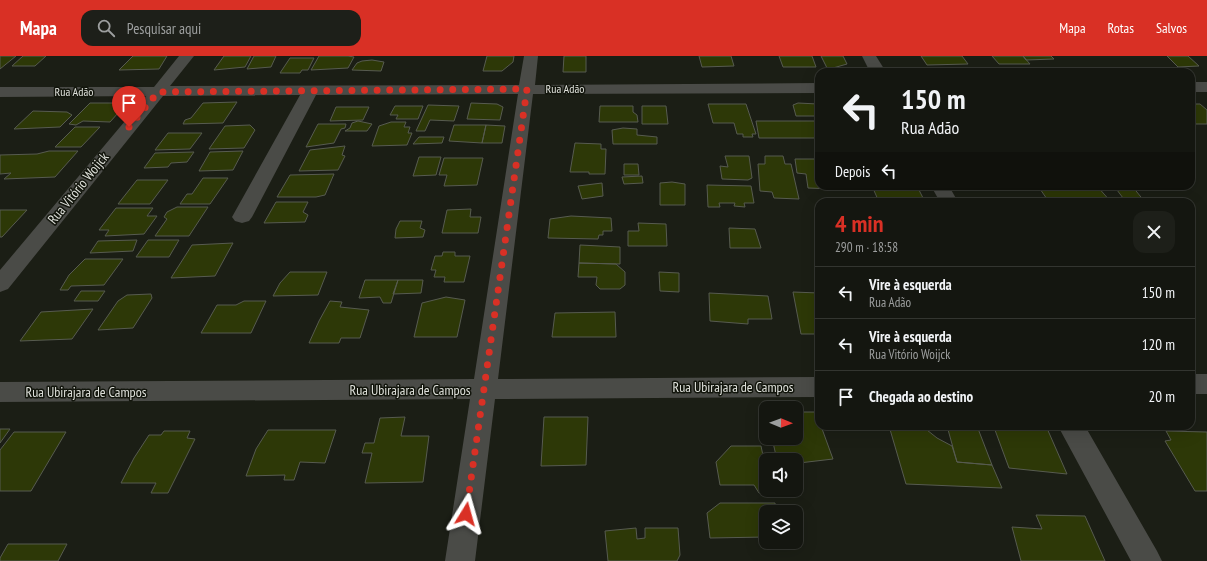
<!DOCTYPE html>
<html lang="pt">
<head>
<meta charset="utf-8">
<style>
	body { margin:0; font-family:"PT Sans Narrow",sans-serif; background:#1d1f19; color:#f1f3f6; height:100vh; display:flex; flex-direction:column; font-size:15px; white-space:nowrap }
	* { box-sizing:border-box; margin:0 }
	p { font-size:13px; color:#9d9f9f }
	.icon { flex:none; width:22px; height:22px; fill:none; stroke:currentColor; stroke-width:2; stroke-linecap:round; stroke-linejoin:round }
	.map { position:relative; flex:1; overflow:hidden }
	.panel { position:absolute; left:815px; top:142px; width:380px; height:232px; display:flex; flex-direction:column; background:#141610; border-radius:12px; box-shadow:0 4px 16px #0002,0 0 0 1px #333530 }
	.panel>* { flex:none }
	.hud { position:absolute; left:815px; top:12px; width:380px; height:122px; border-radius:12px; box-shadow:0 4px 16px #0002,0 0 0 1px #333530; background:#141610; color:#f1f3f6; overflow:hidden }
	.needle { width:26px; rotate:91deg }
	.buttons { position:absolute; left:759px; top:345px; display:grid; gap:8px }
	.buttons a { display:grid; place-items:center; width:44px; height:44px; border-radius:8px; background:#141610; box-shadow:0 4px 16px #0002,0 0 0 1px #333530; font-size:20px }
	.pin { position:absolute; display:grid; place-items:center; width:34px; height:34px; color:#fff; margin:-41px -17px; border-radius:50% 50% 50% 0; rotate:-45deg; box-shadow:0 0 4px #0007 }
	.pin .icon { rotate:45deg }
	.me { position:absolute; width:44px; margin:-22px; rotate:8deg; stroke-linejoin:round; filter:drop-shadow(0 0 3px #0008) }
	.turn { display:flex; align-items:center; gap:14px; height:84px; padding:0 20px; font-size:18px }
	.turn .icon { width:52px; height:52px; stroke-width:2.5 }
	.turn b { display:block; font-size:28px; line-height:34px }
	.then { display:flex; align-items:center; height:38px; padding:0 20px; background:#0003; gap:8px; font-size:15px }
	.round { display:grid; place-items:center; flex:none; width:42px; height:42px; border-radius:12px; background:#1d1f19 }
	.summary { display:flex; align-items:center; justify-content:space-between; height:68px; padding:0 20px }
	h1 { font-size:24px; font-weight:600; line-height:30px; color:#d93025 }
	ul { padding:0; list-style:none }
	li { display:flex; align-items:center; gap:12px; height:52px; padding:0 20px; border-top:1px solid #333530 }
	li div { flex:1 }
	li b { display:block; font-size:15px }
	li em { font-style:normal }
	header { display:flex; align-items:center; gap:24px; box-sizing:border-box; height:56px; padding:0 20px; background:#d93025; color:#fff }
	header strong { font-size:19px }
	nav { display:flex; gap:22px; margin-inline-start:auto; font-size:14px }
	.search { width:280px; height:36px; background:#1d1f19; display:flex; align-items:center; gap:10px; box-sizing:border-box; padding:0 14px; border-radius:12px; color:#9d9f9f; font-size:15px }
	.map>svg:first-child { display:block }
	.building { fill:#2d3807; stroke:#575b50 }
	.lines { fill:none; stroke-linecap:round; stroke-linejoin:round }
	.minor { fill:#4a4b47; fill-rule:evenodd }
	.route { stroke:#d93025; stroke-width:7; stroke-dasharray:0 12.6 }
	.labels { text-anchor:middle; stroke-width:3; stroke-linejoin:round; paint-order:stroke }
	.far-street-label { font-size:12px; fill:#dfe1db; stroke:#12150c }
	.street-label { font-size:14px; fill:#dfe1db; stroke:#12150c }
</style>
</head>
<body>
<header>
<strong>Mapa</strong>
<div class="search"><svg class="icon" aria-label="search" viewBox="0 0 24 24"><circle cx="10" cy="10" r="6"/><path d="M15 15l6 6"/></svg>Pesquisar aqui</div>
<nav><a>Mapa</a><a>Rotas</a><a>Salvos</a></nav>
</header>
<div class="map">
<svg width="1207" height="505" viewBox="0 0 1207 505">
	<rect width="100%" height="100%" fill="#1b1e15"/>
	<path class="building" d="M0,0H16L0,13Z
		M23,0H46L35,10H12Z
		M133,0H167L159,13L119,14Z
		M224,0H251L245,11L214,14Z
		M254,0H276L271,11L247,13Z
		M319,0H348L354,1L348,12L311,14Z
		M487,0H514L513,6L502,15H483Z
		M564,0H586V16H563Z
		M699,0H731L734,10L702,11Z
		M779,0H812L816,11H783Z
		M821,0H843L847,8L833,12H827Z
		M921,0H962L968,8L927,9Z
		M992,0H1023L1030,8H999Z
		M1023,0H1051L1054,3L1026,4Z
		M1167,0H1188L1199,10L1178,11Z
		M290,2H314L308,14H302L300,17H280Z
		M372,4L384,6L381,15L352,14L357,7L362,5Z
		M237,46L223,67L183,68L185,64L191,62L203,47Z
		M90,47H127L110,66L83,65L76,69L69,68Z
		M471,47L497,48L503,51L500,64L467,63Z
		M798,47L818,48L819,60H796L793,49Z
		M708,48H746L756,78H752L753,81H743V78H737L734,67H713Z
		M1191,48H1200L1207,54V68H1191V52H1195Z
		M428,49L459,50L454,65L430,64L425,75H416Z
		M395,50H423L418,63H396L398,59H390Z
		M600,50H633V56L637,59L638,66H599Z
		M642,50H666L668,68H642Z
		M336,51H369L363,64L330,65Z
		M33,55L67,56L72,59L60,71L14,73Z
		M358,65L372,68L367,75H345L350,72L352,67Z
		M756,65H818L819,82H759Z
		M391,66H406L404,71H410L408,77H412L407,89L372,90L379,70Z
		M318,68H346L345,72L341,73L334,87L306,91Z
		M250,69L255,74L244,92L209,93L225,70Z
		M454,69H486L482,87L449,85Z
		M486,69L505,70L502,87H482Z
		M75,71H100L81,91H55Z
		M623,72L637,73V79L657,81V88H613L612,74Z
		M168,77H202L190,93L155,94Z
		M419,81H444L442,87L413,88Z
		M575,87L601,88V93H606L605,118H589V116H570Z
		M345,90L342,99L345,100L338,114L299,115L310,94Z
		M49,95H78L55,121L4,123L11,117L0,118V99L37,98Z
		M243,95L233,114L199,115L210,96Z
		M194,96L187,106L171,107L168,111L144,112L155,97Z
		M725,100H749L752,122L748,124L722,123L720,110L728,111Z
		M765,100H783L785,108H791L799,143L774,142L772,136L760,135L758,108H765Z
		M419,101H441L436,119L413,120Z
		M444,102H483L477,129L444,130L447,119H439Z
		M795,103H819V130H834L835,133L808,132L806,118L797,117Z
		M624,108H638L639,119H624Z
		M334,118L325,139L316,141H277L290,119Z
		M642,120L643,127L624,128L622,121Z
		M203,122H228L210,148H180L187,138H192Z
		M137,124H168L150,148H118Z
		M672,126L685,128V149H660V127Z
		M602,127L603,140L582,143L578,130Z
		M707,129L751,130L754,147H744L745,151L734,150L735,147H719L720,151H708Z
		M872,130H917L925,146H879Z
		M1038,130H1097L1111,146H1049Z
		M1114,130H1132L1145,146H1126Z
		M276,146H308L303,156L308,159L305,166L264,167Z
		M177,151H208L189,180H155L167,163L164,161L167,156Z
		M116,152H153L147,160H157L144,178L105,180L109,174H99Z
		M471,153L470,161H481L478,177H442L447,154Z
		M0,154H27L2,181H0Z
		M571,160L611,162L612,175H603V179H599L598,183L548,182L550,163Z
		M400,165H422L420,172L425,174L423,181L395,182L396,173Z
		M638,167L666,168L667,190H628V175H639Z
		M729,172L755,173L761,192H730Z
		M137,184L133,195L90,197L98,185Z
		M148,184H179L169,201H136Z
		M233,187L215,220L171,222L192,189Z
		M580,189L620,191V208L579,207Z
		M443,196H455V200H470L464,226H444L445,221H434L436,214H431L435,200H442Z
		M85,203H123L104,229L71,230L68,234H60L69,219Z
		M579,207L616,208L625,216V229L620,233H600L596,229L597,221H578Z
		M290,216H327L318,239L273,240L280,227Z
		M659,216L679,217V236L660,235Z
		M365,224H398L391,247H383L380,241L359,242Z
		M398,224H423L421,237L393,238Z
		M81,235H105L98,245H74Z
		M793,236L819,237V278H801Z
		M709,237L768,240L772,263H748V268L710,265Z
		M151,238L152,242L133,272L98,274L118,245L127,239Z
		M446,241L465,244L457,281H414L422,247Z
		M244,245H266L251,277H201L217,249H236Z
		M330,245L342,246L340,251L369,254L360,282H341L339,287H309L319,265Z
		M93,253L72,283L20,285L41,256Z
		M615,256L616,281H552L555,257Z
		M796,356H815L819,370H821L833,403L799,407V417H796V404H777L772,382H796Z
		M405,361L401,380H429L423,426L365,427L372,397H362L365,387H374L380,362Z
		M544,361H588L586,409L541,410Z
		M889,370H922L937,382L952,390L957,406L992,409L1002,432L906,428Z
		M947,370H977L992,409L957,406Z
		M995,370H1046L1067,418L1009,412L995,374Z
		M0,373H10L0,387Z
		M268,374H336L325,407L300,406L294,424H284L285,419L246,420L256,393Z
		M164,375H190L187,382L195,383L168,437H151L156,427H121L134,402L149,379H161Z
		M1166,375L1207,376V435H1195L1165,385L1171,384Z
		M14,376H66L31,435H0V394Z
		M731,390H761L766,414V434H770L771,437H759L754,429H720L716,406Z
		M720,447H775L776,456H766V481L710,482L707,457Z
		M1036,459L1085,460L1105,505H1021L1012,471L1042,473Z
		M636,472L637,483L645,482V472H678L680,499L677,505H608L605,475Z
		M8,488H67L58,505H0V502Z"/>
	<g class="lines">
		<path class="minor" d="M179,0H194L170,30L519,29L524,0H538L535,29L819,27V37L533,38L498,323L819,321V341L495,343L475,505H445L470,343L0,346V326L474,323L518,38L316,39L252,161L249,165L242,167L235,165L232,161L300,39L163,40L8,233L0,236V214L146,40L0,41V31H154Z
			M862,0H876L886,16H870Z
			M1191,26H1207V36H1191Z
			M931,130H949L958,146H940Z
			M1191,318H1207V338H1191Z
			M1058,370H1085L1157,495L1162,505H1131Z"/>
	</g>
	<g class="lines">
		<path class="route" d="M129,71L158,36L527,33L466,458"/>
	</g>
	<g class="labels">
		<g class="far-street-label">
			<text x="565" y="37">Rua Adão</text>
			<text x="74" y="40">Rua Adão</text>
		</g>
		<g class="street-label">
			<text transform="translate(78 132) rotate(-51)" y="5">Rua Vitório Woijck</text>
			<text x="733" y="336">Rua Ubirajara de Campos</text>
			<text x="410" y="339">Rua Ubirajara de Campos</text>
			<text x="86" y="341">Rua Ubirajara de Campos</text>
		</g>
	</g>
</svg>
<div class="buttons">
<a><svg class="needle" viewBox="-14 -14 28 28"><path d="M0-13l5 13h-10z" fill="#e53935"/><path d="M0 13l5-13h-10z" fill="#9d9f9f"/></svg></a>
<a><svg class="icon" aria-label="sound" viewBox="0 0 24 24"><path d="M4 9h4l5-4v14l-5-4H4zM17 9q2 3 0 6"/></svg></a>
<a><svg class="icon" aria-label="layers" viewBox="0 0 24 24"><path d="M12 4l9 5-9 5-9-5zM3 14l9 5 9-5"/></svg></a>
</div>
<div class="pin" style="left:129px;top:71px;background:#d93025"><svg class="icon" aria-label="arrive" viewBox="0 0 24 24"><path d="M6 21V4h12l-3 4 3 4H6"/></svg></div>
<svg class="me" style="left:466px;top:458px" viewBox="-20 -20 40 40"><path d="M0-17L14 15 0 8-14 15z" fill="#d93025" stroke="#fff" stroke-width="4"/></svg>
<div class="hud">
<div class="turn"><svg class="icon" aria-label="left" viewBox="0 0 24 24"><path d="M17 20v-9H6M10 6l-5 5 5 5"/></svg><div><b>150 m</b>Rua Adão</div></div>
<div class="then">Depois<svg class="icon" aria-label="left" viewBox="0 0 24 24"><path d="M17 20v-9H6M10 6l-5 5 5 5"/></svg></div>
</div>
<section class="panel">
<div class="summary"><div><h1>4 min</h1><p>290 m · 18:58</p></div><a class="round"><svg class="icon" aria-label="close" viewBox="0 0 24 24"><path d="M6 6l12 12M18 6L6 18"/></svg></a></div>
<ul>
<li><svg class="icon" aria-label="left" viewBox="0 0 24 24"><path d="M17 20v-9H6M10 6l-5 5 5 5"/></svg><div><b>Vire à esquerda</b><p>Rua Adão</p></div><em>150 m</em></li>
<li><svg class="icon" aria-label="left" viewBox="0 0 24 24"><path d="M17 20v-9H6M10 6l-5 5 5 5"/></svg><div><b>Vire à esquerda</b><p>Rua Vitório Woijck</p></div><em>120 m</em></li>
<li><svg class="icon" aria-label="arrive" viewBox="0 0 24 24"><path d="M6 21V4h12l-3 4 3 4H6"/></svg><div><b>Chegada ao destino</b></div><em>20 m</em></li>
</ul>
</section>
</div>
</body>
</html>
